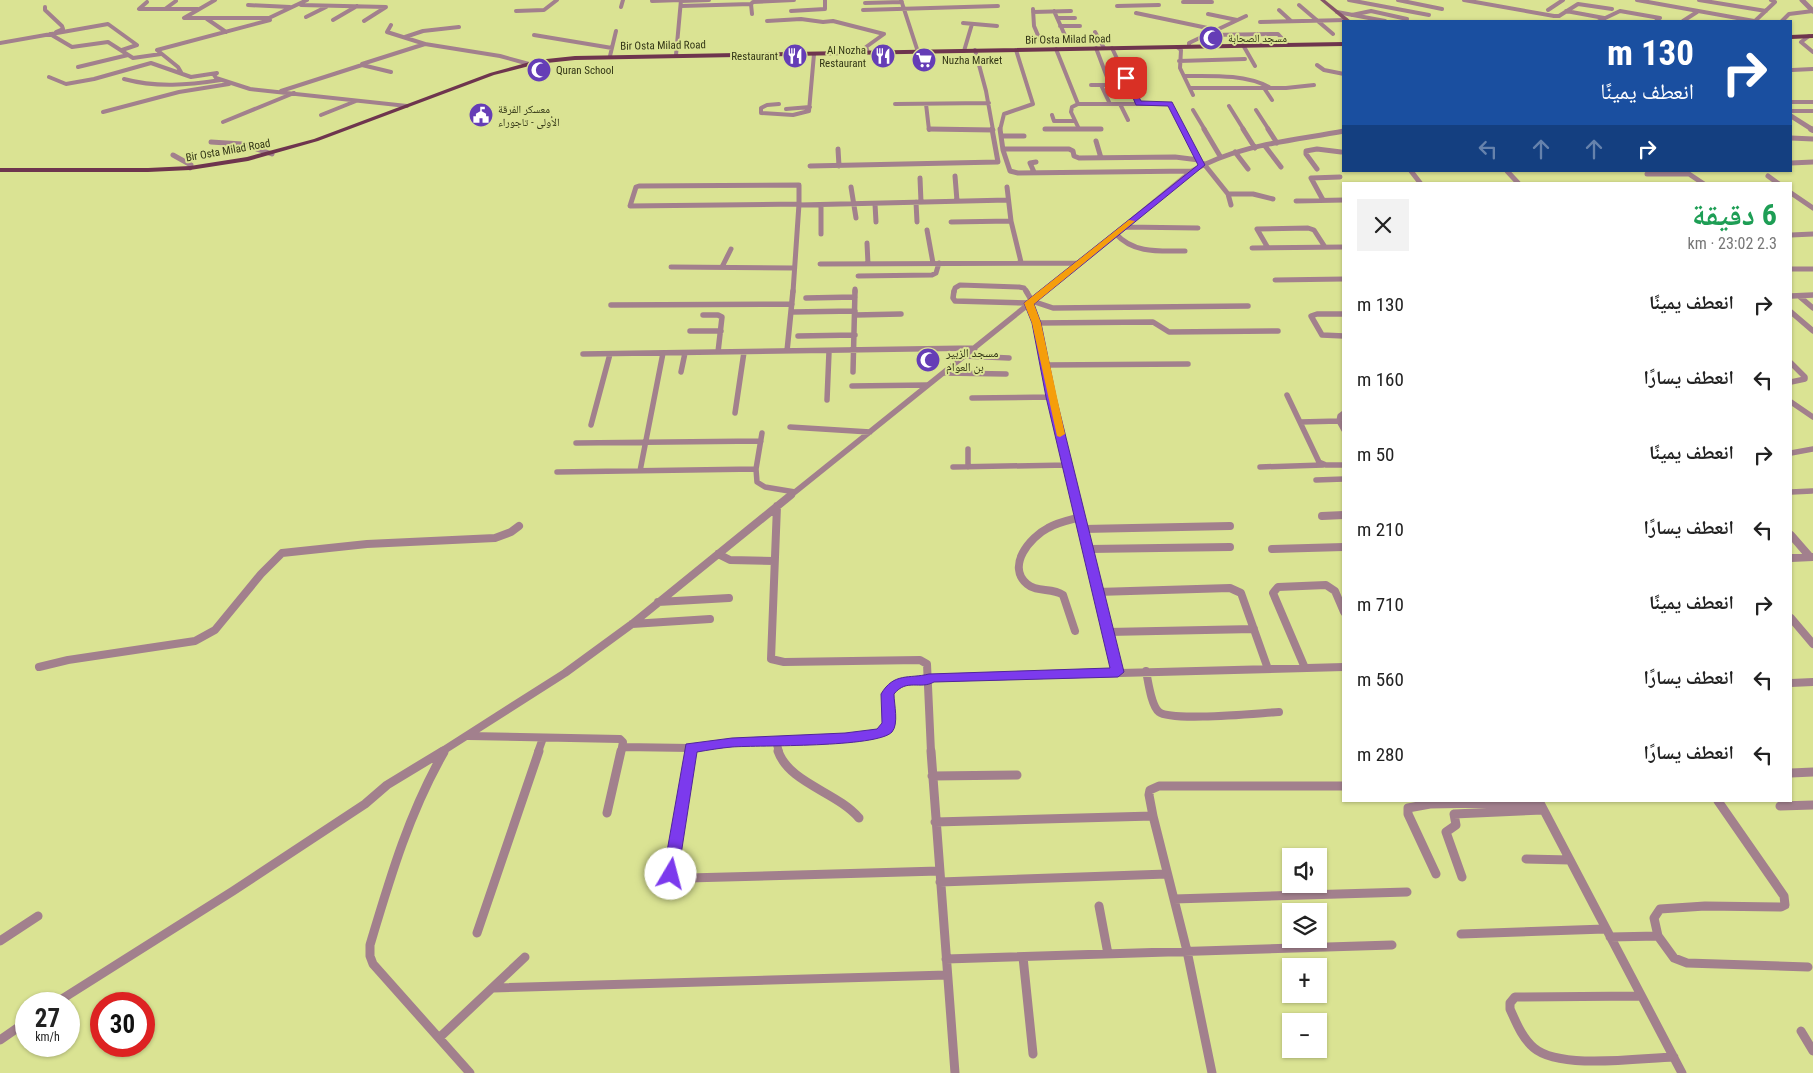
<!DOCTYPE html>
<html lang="ar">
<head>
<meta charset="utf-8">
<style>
	body { margin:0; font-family:"Roboto Condensed","Noto Naskh Arabic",sans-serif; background:#f2f2f2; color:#222; direction:rtl; height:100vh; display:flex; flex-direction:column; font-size:19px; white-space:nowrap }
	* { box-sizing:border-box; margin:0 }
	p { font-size:16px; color:#767676 }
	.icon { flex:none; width:28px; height:28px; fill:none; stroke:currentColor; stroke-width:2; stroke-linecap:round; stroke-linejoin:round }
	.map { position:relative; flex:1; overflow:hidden; direction:ltr }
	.drawer { position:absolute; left:1342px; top:182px; width:450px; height:620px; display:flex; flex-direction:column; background:#fff; border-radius:0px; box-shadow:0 1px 4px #0004; direction:rtl }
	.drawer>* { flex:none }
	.guide { position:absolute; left:1342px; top:20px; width:450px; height:152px; border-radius:0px; box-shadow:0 1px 4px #0004; direction:rtl; background:#1a4fa0; color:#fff; overflow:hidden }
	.fabs { position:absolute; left:1282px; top:848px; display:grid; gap:10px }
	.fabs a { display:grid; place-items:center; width:45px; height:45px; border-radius:0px; background:#fff; box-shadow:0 1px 4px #0004; font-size:25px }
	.speed { position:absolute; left:15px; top:992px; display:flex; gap:10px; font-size:25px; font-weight:700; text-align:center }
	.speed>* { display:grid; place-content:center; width:65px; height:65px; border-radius:50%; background:#fff; box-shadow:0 1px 4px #0004; line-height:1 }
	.speed small { font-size:12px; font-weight:400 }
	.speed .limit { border:8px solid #d22; background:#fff; color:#111 }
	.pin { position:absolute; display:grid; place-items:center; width:42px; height:42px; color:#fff; margin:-21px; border-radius:10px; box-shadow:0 2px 8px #0006 }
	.me { position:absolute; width:55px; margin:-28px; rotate:8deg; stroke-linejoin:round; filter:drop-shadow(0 0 4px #0008) }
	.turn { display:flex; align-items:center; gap:18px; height:105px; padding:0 15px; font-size:22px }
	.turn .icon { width:65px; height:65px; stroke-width:2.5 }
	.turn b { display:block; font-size:35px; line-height:42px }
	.lanes { display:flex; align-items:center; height:48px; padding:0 15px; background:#0003; justify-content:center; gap:25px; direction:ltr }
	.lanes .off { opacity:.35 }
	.round { display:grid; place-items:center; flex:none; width:52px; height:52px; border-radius:0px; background:#f2f2f2 }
	.head { display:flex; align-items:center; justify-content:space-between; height:85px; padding:0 15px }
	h1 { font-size:30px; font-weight:700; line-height:38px; color:#1e9e55 }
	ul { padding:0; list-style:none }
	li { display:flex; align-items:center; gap:15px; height:75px; padding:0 15px }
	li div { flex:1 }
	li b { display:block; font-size:19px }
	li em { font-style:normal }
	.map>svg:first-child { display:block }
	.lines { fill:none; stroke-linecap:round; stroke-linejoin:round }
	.minor-far4 { stroke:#a2808d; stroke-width:4 }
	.minor-far3 { stroke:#a2808d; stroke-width:5 }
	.minor-far2 { stroke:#a2808d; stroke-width:5.5 }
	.minor-far1 { stroke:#a2808d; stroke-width:8 }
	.minor { stroke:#a2808d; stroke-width:9 }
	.tertiary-far1 { stroke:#a2808d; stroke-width:5 }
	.tertiary { stroke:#a2808d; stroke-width:6 }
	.secondary { fill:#855468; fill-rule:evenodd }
	.primary { fill:#6e354e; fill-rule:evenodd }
	.route { fill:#7c3aed; stroke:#51269a }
	.slow { fill:#f59e0b }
	.labels { text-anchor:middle; stroke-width:4; stroke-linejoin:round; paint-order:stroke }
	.far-poi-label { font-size:11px; fill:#333616; stroke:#dae393; text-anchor:start }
	.far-street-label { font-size:11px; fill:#333616; stroke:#dae393 }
	.poi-label { font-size:12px; fill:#333616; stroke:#dae393; text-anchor:start }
</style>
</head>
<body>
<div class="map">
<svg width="1813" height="1073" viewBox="0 0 1813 1073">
	<rect width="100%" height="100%" fill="#dae393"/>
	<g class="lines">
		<path class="minor-far4" d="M215,0L184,18H269
			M901,0L918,52
			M1349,0L1429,15
			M1398,0L1442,9
			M1464,0L1554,16H1559L1578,4L1612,9
			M1637,0L1754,21
			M1699,0L1766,11
			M652,1L681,0
			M681,1L709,0
			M147,2L139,9H198
			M1183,2H1212
			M865,3L902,2
			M751,4L753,2L794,0
			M248,5L290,7
			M301,5L386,7L364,21
			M1299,5L1333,34
			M681,6L751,4L752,14
			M1117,6L1159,5
			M45,7V10L62,26L63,29L56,32
			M621,7L623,0
			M165,9L176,1
			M1033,9L1034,26L1040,40H1067L1054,11
			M863,10L998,6
			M1279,10L1291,21
			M1548,10L1563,0
			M516,11L544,10L557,0
			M791,11L825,9V0
			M1566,11L1604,18
			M1033,12L1071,11
			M1337,12L1385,21
			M1136,13L1217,30
			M1208,14L1237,20
			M1352,15L1371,11L1407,19L1405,21
			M306,17L326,7
			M1057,18H1075
			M207,19L226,32
			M333,20L357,6
			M767,21L801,19L823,22L833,21L884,34L866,47L868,52
			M1599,21L1620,11L1660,18L1656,21
			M1683,21L1697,12
			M1755,21L1775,2L1771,0
			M1782,21L1789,14L1813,11
			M1260,22L1346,20
			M963,23L997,26
			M1060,26H1080
			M1095,32L1104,48
			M50,34L72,47L108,42L133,58L161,54
			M534,35L612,48
			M1208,35L1278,34L1288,45
			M1809,36L1801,42L1813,52
			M405,37L423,31L459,27
			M0,43L108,24L137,45L122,50
			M425,44L500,56L529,64
			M1243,45L1255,66
			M1189,46V43L1246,16
			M1177,47L1181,50L1180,68L1193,95
			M1112,48L1138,103
			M1056,49L1078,104H1170L1184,130
			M975,50L986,91L993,130
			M964,51L972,24
			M676,55L681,0
			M610,56L616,31
			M1179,61L1245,59
			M362,64L425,44L387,32L391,25
			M1317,65L1324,70L1344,74
			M78,67L128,55
			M1792,70L1813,69
			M182,74L178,67L157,50L270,20L269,18L307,0
			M1184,76C1212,76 1244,74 1269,87
			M49,77L66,84L94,79L151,63L191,77L217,73L214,75L216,78L250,89L407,106
			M124,79C157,88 188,85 221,80
			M1091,85H1110L1096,48
			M1101,85L1110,104
			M1190,88H1286L1314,85
			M1264,88L1272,100
			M281,91L362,65L391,72
			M1791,102H1813
			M779,104L767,105L761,108V113L793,115L809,111L814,54
			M895,104L989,103
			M926,104L929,130
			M1078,104L1072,107L1071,112L1079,129
			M1120,104L1128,120
			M1229,106L1244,130
			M786,109L810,107
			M1193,110L1205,130
			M1256,110L1269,130
			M1791,111H1813
			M103,112L179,92L229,84
			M321,115L356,101
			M1052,115L1054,121H1075
			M223,122L294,93
			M1045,129H1101
			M1000,130L1004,114L1033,104L1016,50"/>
		<path class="minor-far3" d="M929,129L993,130
			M1000,129L1003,150L1010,171L1018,173L1192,171
			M1045,129H1101
			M1183,129L1202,165
			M1204,129L1220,156
			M1243,129L1255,148
			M1268,129L1277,143
			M1002,136H1024
			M1791,138L1813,139
			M1096,141L1101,158
			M211,142L242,144L272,154
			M1265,146L1281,167
			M838,149L839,166
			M1004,149H1069L1073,151L1074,156L1079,158L1175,157L1199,160
			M1235,152L1248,169
			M173,155L191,165L190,168
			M1791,163L1813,162
			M1204,164L1228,194L1231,205
			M810,166L998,162L992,129
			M1317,169L1306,154V151L1317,149L1341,152
			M1411,171L1421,184
			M1507,171L1519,184
			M1034,172L1030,163L1036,162
			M1647,174H1689L1704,184
			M955,176L957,201
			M1768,176L1779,184
			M920,178L921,202
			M799,185V204L630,206L636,187L639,186Z
			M851,187L856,218
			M1007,187L1011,221L1021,262
			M1791,193L1813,208
			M1228,194H1253L1273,199
			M1323,200L1311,178L1340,177
			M1296,201L1344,200
			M916,202L917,222
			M875,204L876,222
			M799,205L1008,200
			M821,205V234
			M951,222L1011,221
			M1124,227L1198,228
			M927,230L933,263
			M1116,234C1134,254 1160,251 1185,251
			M1791,235L1813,234
			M867,243L868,264
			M1252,248L1344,247
			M1268,248L1257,229L1308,228L1314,230L1325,247
			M820,264L1079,263
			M671,267L793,268
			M722,267L731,249
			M1791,269H1813
			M858,276L932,275L936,273L939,263
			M1275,280L1344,279
			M793,292L799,204
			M855,292V289
			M954,292L955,288L960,285L1019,287L1024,288L1027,292
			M1044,292L1192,171C1239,144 1292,141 1344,131"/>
		<path class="minor-far2" d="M954,291L953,298L955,301L1029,303L1033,311L1051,397L1075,496
			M1026,291L1032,301L1053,308L1248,306
			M1791,296L1813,295
			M1799,296L1813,308
			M806,298L855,297
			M611,305L792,304
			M792,312L855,311
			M1791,312L1813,331
			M1344,314H1317L1311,316L1322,335L1344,336
			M703,315H718L722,317L718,352
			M855,315L901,314
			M1036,323L1153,322L1169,332L1278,331
			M690,331H721
			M798,336L855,335
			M787,351L793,291
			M583,354L975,348
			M965,356L1009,358
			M1791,363L1805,377V379L1791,382
			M1046,365L1188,364
			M681,372L685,353
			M853,372L855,291
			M945,373L1006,374
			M852,386L927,385
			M1287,395L1319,462L1326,465H1344
			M972,398L1051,397
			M827,400L829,352
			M1791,402L1813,417
			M735,413L744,352
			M1344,413L1340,416L1339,421L1344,430
			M1300,422L1339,421
			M591,425L610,354
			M790,427L870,432
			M762,433L756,469L757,482L765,487L795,492
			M576,443L761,441
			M968,449V467
			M1791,453L1813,449
			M953,467L1068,465
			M1260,467L1323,465
			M640,471L663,353
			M557,472L756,469
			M1316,480L1344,479
			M1791,492L1812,491
			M790,496L1045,291"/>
		<path class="minor-far1" d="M1075,495L1118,672
			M777,506L771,659L784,662L920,660L927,664L931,752
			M1322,516L1344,515
			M1084,529L1230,526
			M1791,535L1810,557
			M1089,549L1230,547
			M1272,549L1344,547
			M718,554L730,560L774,561
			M1791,558L1813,557
			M1097,592L1230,588L1241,593L1268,669
			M658,602L729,598
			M1791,618L1813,644
			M632,624L710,619
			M1075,631L1063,595C1052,587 1037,593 1027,584C1006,566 1030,537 1048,528C1058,522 1070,520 1081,517
			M1108,632L1254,629
			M39,667L68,660L195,641L215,630L261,574L282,553L367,544L495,538L511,532L519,526
			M1305,668L1273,593L1278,587L1326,585L1335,591L1344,612
			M1146,671C1148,680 1151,706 1159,712C1172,722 1259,713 1279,712
			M929,678L1344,667
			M1791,683L1813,682
			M469,736L620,739L623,742L621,752
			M776,741L779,752
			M622,747L691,748L732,743L871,736L887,729C890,715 884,701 891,689L901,682L929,680
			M441,752L565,673L632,624L791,495
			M538,752L543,738
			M690,752L691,748"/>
		<path class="minor" d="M691,751L671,871L673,876L688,878L939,871
			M778,751C789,783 837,792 859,818
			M931,751L955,1073
			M444,752C409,813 390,878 370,945V956L373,964L470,1073
			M1791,773L1813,772
			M932,776L1017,775
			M1539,801L1682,1073
			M1780,806L1813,805
			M607,813L621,751
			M935,822L1153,816
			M1526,859L1570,860
			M1436,874L1408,814V808L1430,804L1539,802
			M1462,877L1446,832L1456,825L1454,814L1543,810
			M940,882L1167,874
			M1174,899L1407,892
			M1099,906L1108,954
			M477,933L539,751
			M1461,934L1605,929
			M1658,936L1654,918L1660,909L1705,906L1781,907L1785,905L1784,896L1718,801
			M1610,937L1658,936L1674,958L1687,963L1808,967
			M0,941L38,916
			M1023,957L1033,1054
			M946,959L1392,945
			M493,988L947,975
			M1640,996L1515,997L1510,1003V1009C1516,1022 1522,1038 1534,1048C1560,1070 1640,1058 1674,1057
			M54,1004L233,891L365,804L387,785L443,751
			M1801,1031L1813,1051
			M439,1038L525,957
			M0,1040L26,1022
			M1212,1073L1187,951L1153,816L1149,795L1150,790L1159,786H1344"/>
		<path class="tertiary-far1" d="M1802,0L1813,11
			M1791,116L1813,130"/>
		<path class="tertiary" d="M1811,129L1813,130"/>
		<path class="secondary" d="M1320,0H1325L1351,21H1345Z"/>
		<path class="primary" d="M1813,34V38L1791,39V35Z
			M1344,42V46L575,60L537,64L494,75L318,141L248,161L190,170L148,172H0V168H148L190,166L247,157L314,139L490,73L537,60L575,56Z"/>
	</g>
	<path class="route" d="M1124,76L1129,78L1141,101L1172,102L1205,165L1034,304L1041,323L1056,397L1124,672L1118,677L934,682C920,690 907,678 894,694C894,704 899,724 892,732C877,748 759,745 732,747C720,748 709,750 697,752L678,874L676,878L671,879L666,878L663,874L686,744L732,738L845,733L877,729L882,723L881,694C894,672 909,679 929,674L1110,668L1046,397L1032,323L1024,303L1198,165L1168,106L1136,105Z"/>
	<path class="slow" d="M1129,220L1135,221L1034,304L1041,323L1065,434L1060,437L1057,436L1032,323L1024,303Z"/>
	<defs>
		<symbol id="mosque-disc" viewBox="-11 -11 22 22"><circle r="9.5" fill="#653db6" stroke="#dae393"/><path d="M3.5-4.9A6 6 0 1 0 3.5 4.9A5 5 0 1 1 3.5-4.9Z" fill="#fff"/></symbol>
		<symbol id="restaurant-disc" viewBox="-11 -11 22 22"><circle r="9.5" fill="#653db6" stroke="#dae393"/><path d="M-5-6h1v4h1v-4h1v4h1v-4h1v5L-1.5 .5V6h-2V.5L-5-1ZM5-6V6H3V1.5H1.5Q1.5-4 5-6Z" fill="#fff"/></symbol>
		<symbol id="supermarket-disc" viewBox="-11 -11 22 22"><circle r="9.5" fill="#653db6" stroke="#dae393"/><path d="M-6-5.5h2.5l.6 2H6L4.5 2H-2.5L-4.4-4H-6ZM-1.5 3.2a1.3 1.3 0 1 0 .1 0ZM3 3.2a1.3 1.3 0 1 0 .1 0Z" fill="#fff"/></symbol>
		<symbol id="civic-disc" viewBox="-11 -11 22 22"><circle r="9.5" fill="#653db6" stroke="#dae393"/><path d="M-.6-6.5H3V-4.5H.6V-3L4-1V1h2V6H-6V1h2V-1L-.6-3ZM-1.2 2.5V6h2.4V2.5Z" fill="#fff"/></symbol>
	</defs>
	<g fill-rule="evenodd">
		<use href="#mosque-disc" x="1197" y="24" width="28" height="28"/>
		<use href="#restaurant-disc" x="781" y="42" width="28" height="28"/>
		<use href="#restaurant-disc" x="869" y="42" width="28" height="28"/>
		<use href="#supermarket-disc" x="910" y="46" width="28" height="28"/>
		<use href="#mosque-disc" x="525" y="56" width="28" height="28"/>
		<use href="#civic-disc" x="467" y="101" width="28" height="28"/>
		<use href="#mosque-disc" x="914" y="346" width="28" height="28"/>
	</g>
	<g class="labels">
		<g class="far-poi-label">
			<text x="1228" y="42">مسجد الصحابة</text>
			<text x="866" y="54" text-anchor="end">Al Nozha<tspan x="866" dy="13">Restaurant</tspan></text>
			<text x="778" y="60" text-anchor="end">Restaurant</text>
			<text x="942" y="64">Nuzha Market</text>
			<text x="556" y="74">Quran School</text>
			<text x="498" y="113">معسكر الفرقة<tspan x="498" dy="13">الأولى - تاجوراء</tspan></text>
		</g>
		<g class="far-street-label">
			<text transform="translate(1068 39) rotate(-1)" y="4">Bir Osta Milad Road</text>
			<text transform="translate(663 45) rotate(-1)" y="4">Bir Osta Milad Road</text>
			<text transform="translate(228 150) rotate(-10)" y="4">Bir Osta Milad Road</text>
		</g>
		<g class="poi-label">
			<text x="946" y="357">مسجد الزبير<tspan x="946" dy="14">بن العوام</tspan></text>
		</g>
	</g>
</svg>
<div class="fabs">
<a><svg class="icon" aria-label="sound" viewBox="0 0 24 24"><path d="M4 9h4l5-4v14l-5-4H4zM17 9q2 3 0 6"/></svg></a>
<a><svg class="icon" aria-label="layers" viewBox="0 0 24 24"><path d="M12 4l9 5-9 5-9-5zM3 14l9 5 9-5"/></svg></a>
<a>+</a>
<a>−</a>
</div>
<div class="speed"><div>27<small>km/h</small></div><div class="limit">30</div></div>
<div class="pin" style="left:1126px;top:78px;background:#d93025"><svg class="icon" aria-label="arrive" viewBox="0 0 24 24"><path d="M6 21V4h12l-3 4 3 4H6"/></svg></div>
<svg class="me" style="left:671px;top:874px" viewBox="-20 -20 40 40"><circle r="19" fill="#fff"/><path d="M0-13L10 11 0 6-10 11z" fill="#7c3aed"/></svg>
<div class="guide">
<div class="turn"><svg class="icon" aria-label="right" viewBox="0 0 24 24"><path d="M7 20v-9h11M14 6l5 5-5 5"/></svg><div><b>130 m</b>انعطف يمينًا</div></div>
<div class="lanes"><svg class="icon off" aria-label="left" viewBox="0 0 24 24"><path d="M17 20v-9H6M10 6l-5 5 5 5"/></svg><svg class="icon off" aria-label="ahead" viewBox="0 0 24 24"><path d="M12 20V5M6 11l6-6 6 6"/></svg><svg class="icon off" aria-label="ahead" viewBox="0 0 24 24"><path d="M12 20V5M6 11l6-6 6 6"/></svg><svg class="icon" aria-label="right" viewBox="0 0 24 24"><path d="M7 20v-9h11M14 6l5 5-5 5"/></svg></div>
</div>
<section class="drawer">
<div class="head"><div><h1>6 دقيقة</h1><p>2.3 km · 23:02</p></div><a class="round"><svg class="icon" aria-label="close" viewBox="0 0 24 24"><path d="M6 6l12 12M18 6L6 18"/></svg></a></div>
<ul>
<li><svg class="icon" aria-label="right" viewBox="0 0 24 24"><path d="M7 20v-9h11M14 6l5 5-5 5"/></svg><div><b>انعطف يمينًا</b></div><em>130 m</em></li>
<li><svg class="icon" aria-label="left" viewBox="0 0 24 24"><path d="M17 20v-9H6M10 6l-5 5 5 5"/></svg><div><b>انعطف يسارًا</b></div><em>160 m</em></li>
<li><svg class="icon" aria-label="right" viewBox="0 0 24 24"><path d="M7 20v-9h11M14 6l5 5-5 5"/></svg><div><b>انعطف يمينًا</b></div><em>50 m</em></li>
<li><svg class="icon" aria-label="left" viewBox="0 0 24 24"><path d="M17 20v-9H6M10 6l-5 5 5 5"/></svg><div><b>انعطف يسارًا</b></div><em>210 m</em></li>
<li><svg class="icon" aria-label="right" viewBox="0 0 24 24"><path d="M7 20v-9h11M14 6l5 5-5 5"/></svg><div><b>انعطف يمينًا</b></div><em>710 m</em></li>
<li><svg class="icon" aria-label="left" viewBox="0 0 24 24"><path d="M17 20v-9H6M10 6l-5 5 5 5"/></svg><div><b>انعطف يسارًا</b></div><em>560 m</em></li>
<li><svg class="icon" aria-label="left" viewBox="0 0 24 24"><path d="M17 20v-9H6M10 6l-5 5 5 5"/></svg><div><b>انعطف يسارًا</b></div><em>280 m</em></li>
</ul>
</section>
</div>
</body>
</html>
